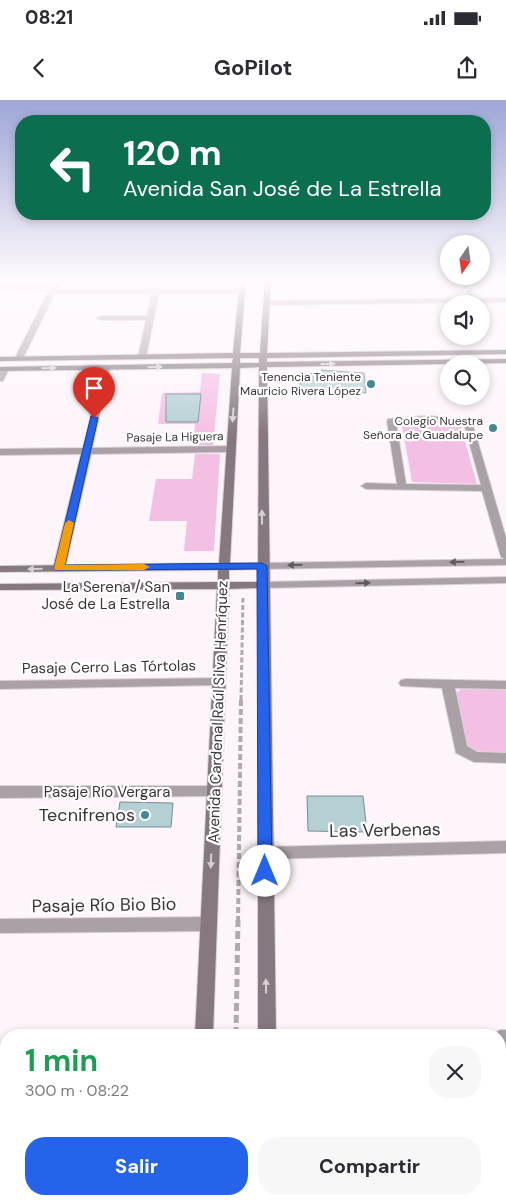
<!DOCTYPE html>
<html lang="es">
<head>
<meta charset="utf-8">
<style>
	body { margin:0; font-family:"DM Sans",sans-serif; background:#f7f7f7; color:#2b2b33; height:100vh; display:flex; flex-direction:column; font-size:19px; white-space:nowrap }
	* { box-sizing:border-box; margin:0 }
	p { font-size:16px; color:#7c7c81 }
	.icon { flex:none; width:28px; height:28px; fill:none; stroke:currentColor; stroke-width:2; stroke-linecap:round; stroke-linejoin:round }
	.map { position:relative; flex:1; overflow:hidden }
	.panel { position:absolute; left:0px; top:929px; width:506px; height:176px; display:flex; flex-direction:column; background:#fff; border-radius:20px 20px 0 0; box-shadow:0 2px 8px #0003 }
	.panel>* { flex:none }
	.guide { position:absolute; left:15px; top:15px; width:476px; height:105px; border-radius:20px; box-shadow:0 2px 8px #0003; background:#0b6e4f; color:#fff; overflow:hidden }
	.needle { width:32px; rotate:193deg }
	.tools { position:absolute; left:440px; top:135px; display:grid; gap:10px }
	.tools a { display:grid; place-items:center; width:50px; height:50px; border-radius:50%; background:#fff; box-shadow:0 2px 8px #0003; font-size:25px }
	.pin { position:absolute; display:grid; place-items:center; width:42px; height:42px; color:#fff; margin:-51px -21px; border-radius:50% 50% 50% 0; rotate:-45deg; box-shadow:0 0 5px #0007 }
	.pin .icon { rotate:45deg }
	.me { position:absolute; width:55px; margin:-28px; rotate:0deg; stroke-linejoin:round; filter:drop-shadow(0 0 4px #0008) }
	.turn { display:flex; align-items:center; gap:18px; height:105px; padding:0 25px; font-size:22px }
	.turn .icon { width:65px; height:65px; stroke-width:2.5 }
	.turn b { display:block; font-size:35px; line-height:42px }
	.round { display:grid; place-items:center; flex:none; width:52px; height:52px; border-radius:20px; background:#f7f7f7 }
	.overview { display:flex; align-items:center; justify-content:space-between; height:85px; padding:0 25px }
	h1 { font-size:30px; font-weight:700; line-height:38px; color:#1e9e55 }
	.primary-button { display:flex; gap:10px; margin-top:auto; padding:10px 25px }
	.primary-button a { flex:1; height:58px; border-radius:20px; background:#2563eb; color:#fff; font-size:20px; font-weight:700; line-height:58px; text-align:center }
	.primary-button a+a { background:#f7f7f7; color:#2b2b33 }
	.status { display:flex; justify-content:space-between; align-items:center; height:35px; padding:0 25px; background:#fff; direction:ltr }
	.status svg { height:14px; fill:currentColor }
	header { display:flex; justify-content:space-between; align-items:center; height:65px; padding:0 25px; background:#fff; font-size:22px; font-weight:700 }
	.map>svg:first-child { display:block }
	.green { fill:#f3c0e4 }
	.building { fill:#b5d0d5; stroke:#748e92 }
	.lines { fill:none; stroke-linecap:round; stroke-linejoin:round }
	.minor-casing { stroke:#dbd2d8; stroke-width:2 }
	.tertiary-casing { stroke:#dbd2d8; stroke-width:2 }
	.secondary-casing { stroke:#dbd2d8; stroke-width:2 }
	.path-far2 { stroke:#b1a9af; stroke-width:3; stroke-dasharray:5 2.5; stroke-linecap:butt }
	.path-far1 { stroke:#b1a9af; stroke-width:4; stroke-dasharray:6 3; stroke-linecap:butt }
	.path { stroke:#b1a9af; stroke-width:5; stroke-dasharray:8 4; stroke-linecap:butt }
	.minor { fill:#aaa1a7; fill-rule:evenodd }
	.tertiary { fill:#aaa1a7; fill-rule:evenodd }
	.secondary { fill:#857881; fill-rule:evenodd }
	.oneway { fill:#d4d0d3 }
	.oneway2 { fill:#625a60 }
	.route { fill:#2563eb; stroke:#184099 }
	.slow { fill:#f59e0b }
	.poi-dot { fill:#438994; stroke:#fff; stroke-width:2 }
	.labels { text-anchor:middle; stroke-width:4.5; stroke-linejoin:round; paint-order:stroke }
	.far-poi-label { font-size:12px; fill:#3c343a; stroke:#fff; text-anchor:end }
	.far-street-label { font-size:12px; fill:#3c343a; stroke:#fff }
	.poi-label { font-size:15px; fill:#3c343a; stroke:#fff; text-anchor:end }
	.street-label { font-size:15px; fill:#3c343a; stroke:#fff }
	.near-poi-label { font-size:18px; fill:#3c343a; stroke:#fff; text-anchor:end }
	.near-street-label { font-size:18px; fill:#3c343a; stroke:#fff }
</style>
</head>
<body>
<div class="status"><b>08:21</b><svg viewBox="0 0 49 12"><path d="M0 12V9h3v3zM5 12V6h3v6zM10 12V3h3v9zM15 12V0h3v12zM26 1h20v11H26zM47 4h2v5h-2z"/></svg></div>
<header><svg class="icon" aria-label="back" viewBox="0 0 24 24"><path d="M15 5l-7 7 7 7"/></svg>GoPilot<svg class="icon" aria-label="share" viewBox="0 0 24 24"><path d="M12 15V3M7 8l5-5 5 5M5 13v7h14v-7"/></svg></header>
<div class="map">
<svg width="506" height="1104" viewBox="0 0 506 1104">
	<rect width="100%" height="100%" fill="#fef5fb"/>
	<path class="green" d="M0,184H52L48,192H15V190H0Z
		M202,273L220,274L213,345H193L195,324H158L162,293L200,292Z
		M430,325L461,327L477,384L412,382L402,326Z
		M195,354H220L214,451H184L187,421H149L156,379H192Z
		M462,588H506V653L475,651L465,646L456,593Z"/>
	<path class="building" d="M321,270L364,273L366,293L300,291V273L321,274Z
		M166,294H201L198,322H166Z
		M307,696H363L367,732L308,731Z
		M120,702L173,703L171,727H116Z"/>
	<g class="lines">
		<defs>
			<path id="minor" d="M0,180H64L58,189H242L245,191L242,193H159L146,257L142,259L138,257L146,220H101L97,218L101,216H147L152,193H55L23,258L19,260L15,258L46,196L55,184H0Z
				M265,180H274L268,182Z
				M459,180H465L477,198H506V202L267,205L264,203L267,201L471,198Z
				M103,266L110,268L92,348L231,346L236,349L231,352L91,354L65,468L59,471L53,468L81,354L0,355V349L83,348Z
				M2,267L9,269L3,281H0V271Z
				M427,316L468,319L472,322L506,438V460L501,457L482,391L366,389L361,386L366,383L397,384L387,321L388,319ZM427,322L464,324L481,385L406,384L396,323Z
				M219,578L224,579L225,582L224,585L0,589V581Z
				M406,579L506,581V589L455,588L467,646L477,652L506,653V663L474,662L456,653L442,588L401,586L399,583L401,580Z
				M0,686H214L219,687L221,691L219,695L214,696L0,698Z
				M506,741V753L265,759L259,757L257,753L259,749L265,747Z
				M209,817L215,819L217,824L215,829L209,831L0,833V819Z
				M500,930H506V948H500V935H492Z
				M0,1003H6V1023H0Z"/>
			<path id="tertiary" d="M506,459V465L262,469L256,466L262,463Z
				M506,477V483L262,488L256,485L262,482Z"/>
			<path id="secondary" d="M240,180H246L240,253H260L265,180H271L267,253L506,250V254L267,258V262L506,259V263L267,267L276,935H258V488L229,489L213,935H195L217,489L0,490V484L218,482V470L0,472V466L219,463L232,268L0,271V267L232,263L233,258L0,261V257L233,253ZM240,258H259V263H240ZM259,267L258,463H230L240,268ZM258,469V482H229V470Z
				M186,1099H208V1104H186Z
				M258,1099H280V1104H258Z"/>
		</defs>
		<use href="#minor" class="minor-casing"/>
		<use href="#tertiary" class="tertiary-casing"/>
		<use href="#secondary" class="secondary-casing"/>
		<path class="path-far2" d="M241,600L243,498"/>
		<path class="path-far1" d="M238,822L241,598"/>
		<path class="path" d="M236,935L238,820
			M233,1099V1104"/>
		<use href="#minor" class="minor"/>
		<use href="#tertiary" class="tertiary"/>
		<use href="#secondary" class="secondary"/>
	</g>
	<defs><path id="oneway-solid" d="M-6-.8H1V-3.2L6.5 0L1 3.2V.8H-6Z" transform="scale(1.25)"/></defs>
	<g class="oneway">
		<use href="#oneway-solid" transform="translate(328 264) rotate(-1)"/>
		<use href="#oneway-solid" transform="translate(155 267) rotate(-1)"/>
		<use href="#oneway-solid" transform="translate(49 268) rotate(-1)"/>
		<use href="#oneway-solid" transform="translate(233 315) rotate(94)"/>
		<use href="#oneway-solid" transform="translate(262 417) rotate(-90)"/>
		<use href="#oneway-solid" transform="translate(35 469) rotate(179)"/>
		<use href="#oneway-solid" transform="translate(211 761) rotate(92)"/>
		<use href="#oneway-solid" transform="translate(266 886) rotate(-91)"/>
	</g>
	<g class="oneway2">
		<use href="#oneway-solid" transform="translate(457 462) rotate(179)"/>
		<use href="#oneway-solid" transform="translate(295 465) rotate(179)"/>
		<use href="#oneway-solid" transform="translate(363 483) rotate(-1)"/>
	</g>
	<linearGradient id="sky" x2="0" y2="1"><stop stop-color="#9da6d6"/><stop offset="0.54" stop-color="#fffafd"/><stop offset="1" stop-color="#fffafd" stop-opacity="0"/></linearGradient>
	<rect width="506" height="335" fill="url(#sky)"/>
	<path class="route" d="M91,316L98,318L65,465L262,463L267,466L272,771L270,775L265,777L260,775L258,771L257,469L55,470L54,468Z"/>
	<path class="slow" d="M69,420L74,423L65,465L144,464L150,467L144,470H55L54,468L65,423Z"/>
	<g class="poi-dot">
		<circle cx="371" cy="284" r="5"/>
		<circle cx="493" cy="328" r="5"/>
		<rect x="175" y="491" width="10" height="10" rx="2.5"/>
		<circle cx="145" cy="715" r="5"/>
	</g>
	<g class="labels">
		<g class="far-poi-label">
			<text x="361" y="281">Tenencia Teniente<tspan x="361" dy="14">Mauricio Rivera López</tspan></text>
			<text x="483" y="325">Colegio Nuestra<tspan x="483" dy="14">Señora de Guadalupe</tspan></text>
		</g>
		<g class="far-street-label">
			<text transform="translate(175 337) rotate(-1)" y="4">Pasaje La Higuera</text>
		</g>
		<g class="poi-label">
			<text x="170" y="492">La Serena / San<tspan x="170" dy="17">José de La Estrella</tspan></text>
		</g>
		<g class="street-label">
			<text transform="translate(109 567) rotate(-1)" y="5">Pasaje Cerro Las Tórtolas</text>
			<text transform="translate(218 612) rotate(-88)" y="5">Avenida Cardenal Raúl Silva Henríquez</text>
			<text x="107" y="697">Pasaje Río Vergara</text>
		</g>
		<g class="near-poi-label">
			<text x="135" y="721">Tecnifrenos</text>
		</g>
		<g class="near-street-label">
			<text transform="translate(385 730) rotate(-1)" y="6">Las Verbenas</text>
			<text transform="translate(104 805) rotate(-1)" y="6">Pasaje Río Bio Bio</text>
		</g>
	</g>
</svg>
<div class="tools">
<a><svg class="needle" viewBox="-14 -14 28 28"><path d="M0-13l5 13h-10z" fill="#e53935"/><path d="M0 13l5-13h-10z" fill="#7c7c81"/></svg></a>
<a><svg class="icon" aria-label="sound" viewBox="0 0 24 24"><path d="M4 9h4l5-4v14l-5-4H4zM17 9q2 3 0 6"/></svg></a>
<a><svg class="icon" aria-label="search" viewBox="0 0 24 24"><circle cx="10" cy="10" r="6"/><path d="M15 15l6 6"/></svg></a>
</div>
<div class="pin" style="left:94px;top:318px;background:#d93025"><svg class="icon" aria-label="arrive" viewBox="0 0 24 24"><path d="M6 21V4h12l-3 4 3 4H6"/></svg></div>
<svg class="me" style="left:265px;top:771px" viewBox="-20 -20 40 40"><circle r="19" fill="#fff"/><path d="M0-13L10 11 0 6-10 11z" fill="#2563eb"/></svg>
<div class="guide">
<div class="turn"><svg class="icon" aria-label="left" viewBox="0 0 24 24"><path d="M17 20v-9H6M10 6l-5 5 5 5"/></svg><div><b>120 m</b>Avenida San José de La Estrella</div></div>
</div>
<section class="panel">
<div class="overview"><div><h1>1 min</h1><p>300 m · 08:22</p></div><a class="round"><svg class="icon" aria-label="close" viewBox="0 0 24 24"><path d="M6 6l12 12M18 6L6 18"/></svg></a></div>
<div class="primary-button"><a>Salir</a><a>Compartir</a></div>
</section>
</div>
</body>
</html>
